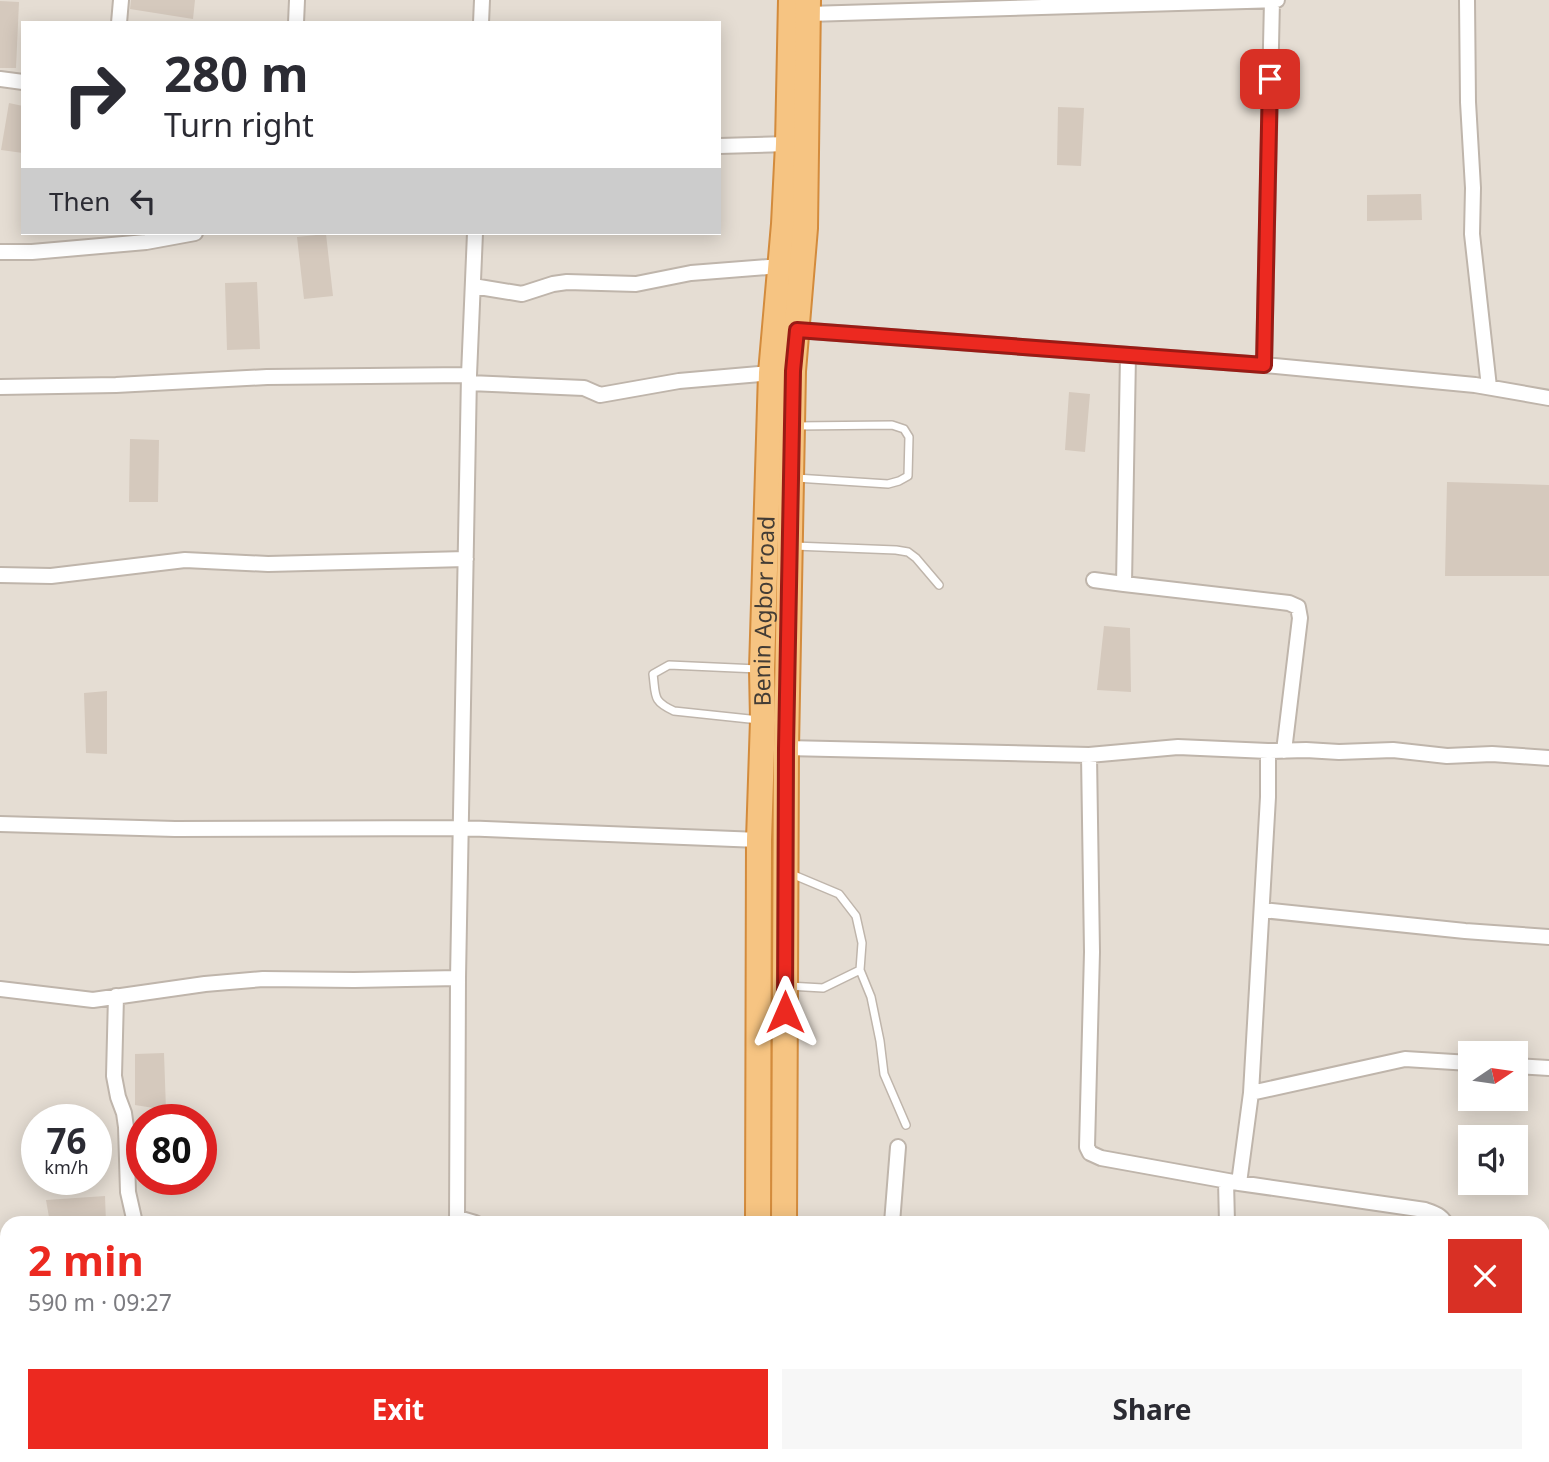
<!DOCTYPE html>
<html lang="en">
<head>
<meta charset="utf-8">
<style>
	body { margin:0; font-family:"Noto Sans",sans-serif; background:#f7f7f7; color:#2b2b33; height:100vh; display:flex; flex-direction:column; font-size:26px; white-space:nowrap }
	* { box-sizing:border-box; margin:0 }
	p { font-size:23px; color:#7c7c81 }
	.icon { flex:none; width:38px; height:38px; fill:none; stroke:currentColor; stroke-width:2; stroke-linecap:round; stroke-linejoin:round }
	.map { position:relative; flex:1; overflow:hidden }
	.sheet { position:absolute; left:0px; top:1216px; width:1550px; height:247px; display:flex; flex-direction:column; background:#fff; border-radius:21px 21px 0 0; box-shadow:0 4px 18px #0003 }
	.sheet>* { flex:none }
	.top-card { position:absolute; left:21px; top:21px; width:700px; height:214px; border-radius:0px; box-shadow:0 4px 18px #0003; background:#fff; color:#2b2b33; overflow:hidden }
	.needle { width:46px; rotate:77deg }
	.tools { position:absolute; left:1458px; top:1041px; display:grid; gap:14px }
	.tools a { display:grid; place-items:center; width:70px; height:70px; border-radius:0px; background:#fff; box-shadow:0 4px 18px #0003; font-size:35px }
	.speed { position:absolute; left:21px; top:1104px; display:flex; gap:14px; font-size:35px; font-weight:700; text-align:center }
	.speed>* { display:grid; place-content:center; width:91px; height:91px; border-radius:50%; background:#fff; box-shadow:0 4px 18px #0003; line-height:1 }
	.speed small { font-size:18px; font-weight:400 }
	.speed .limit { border:10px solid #d22; background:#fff; color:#111 }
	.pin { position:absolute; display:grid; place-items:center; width:60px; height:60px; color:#fff; margin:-30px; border-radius:14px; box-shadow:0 4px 10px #0006 }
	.me { position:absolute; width:77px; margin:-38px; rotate:0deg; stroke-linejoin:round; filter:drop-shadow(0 0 5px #0008) }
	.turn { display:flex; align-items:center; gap:24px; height:147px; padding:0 28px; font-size:32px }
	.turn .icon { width:91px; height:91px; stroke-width:2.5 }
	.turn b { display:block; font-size:49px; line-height:60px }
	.then { display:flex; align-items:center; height:66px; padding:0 28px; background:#0003; gap:14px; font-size:26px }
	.round { display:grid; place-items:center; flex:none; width:74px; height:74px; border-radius:0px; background:#f7f7f7 }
	.headline { display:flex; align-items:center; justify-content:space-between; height:119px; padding:0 28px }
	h1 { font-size:42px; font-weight:700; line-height:52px; color:#ec2920 }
	.cta { display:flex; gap:14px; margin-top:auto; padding:14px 28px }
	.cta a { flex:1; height:80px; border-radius:0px; background:#ec2920; color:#fff; font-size:28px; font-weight:700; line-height:80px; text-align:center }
	.cta a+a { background:#f7f7f7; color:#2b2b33 }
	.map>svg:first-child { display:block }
	.residential { fill:#e5ddd3; fill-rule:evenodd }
	.building { fill:#d5c9bd }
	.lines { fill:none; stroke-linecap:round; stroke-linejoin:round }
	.service-casing { stroke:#bfb5ab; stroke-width:10 }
	.minor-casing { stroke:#bfb5ab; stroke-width:18 }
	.trunk-casing { stroke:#d38b3c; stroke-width:28 }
	.service { stroke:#fff; stroke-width:7 }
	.minor { stroke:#fff; stroke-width:14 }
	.trunk { stroke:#f6c482; stroke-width:24 }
	.route-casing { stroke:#991b15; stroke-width:18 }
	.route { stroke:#ec2920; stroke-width:12 }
	.labels { text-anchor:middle; stroke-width:5; stroke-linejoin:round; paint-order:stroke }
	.street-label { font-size:23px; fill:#433c35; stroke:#fff }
</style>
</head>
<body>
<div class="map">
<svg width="1549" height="1462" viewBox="0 0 1549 1462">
	<rect width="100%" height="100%" fill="#f1ece4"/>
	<path class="residential" d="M0,0H1549V1462H0ZM23,23H719V233H23ZM1470,1054H1516V1099H1470ZM37,1120H96V1180H37ZM142,1120H201V1180H142ZM1470,1138H1516V1183H1470ZM7,1223H1544V1456H7Z"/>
	<path class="building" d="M131,0H195L193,19L130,9Z
		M0,1L19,2L16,68H0Z
		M9,103L23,106V153L1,150Z
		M1058,107L1084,108L1081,166L1057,165Z
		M1421,194L1422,220L1367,221V195Z
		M326,234L333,296L304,299L297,237Z
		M257,282L260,349L227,350L225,283Z
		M1069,392L1090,394L1085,452L1065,450Z
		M130,439L159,440L158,502H129Z
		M1447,482L1549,485V576H1445Z
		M1104,626L1130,628L1131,692L1097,690Z
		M107,691V754L86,753L84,693Z
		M164,1053L166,1110L135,1105V1054Z
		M105,1196L106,1223H50L46,1200Z"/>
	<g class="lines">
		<defs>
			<path id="service" d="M796,426L892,425L904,429L909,437L908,476L899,481L888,484L796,478
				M794,546L896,550L908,552L916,558L939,585
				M758,669L669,665L653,674C656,696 652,701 674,711L759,720
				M860,970L871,997L880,1041L884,1074L906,1125
				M788,986L823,988L860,970L862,943L856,916L839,894L789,873"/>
			<path id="minor" d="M1467,0L1468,102L1473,188L1472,234L1489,387
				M808,14L1277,0
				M119,23L121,0
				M296,23L297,0
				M481,23L482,0
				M0,79L23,82
				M719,146L788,144
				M0,252H32L146,242L195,233
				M473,286L522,294L553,284L567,282L636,284L691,273L781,266
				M797,330L1264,365L1475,385L1549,398
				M1264,365L1272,0
				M469,383L584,388L600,395L679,381L771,373
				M0,387L116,385L267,377L469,375
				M0,575L51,576L185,560L268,564L466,559
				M1094,580L1124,584L1128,355
				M1124,584L1289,603L1298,607L1300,618L1284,751
				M786,748L1089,755L1178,747L1268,751L1306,750L1339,752L1393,750L1447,756L1492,754L1549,758
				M1089,755L1092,952L1087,1147L1090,1153L1101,1158L1239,1183L1425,1210C1433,1213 1441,1215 1445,1223
				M0,824L175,829L461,828L759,840
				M1262,910L1465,931L1549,937
				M0,989L93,1000L205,984L263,979L354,980L458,978
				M116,996L114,1076L118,1097L124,1113L126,1127L128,1192L135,1223
				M1516,1066L1549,1068
				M1251,1093L1405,1059L1470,1063
				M1226,1181L1227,1223
				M1239,1183L1251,1093L1268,797V751
				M458,1218L475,1223
				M457,1223L458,978L469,375L475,233
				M892,1223L898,1147
				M1544,1287L1549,1289
				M0,1388L7,1389
				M1544,1450L1549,1452
				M1135,1456V1462
				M1301,1456L1302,1462
				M450,1462V1456"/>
			<g id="trunk">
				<path id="s1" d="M758,1223L759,840L763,720L762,669L771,373L784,224L788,144L791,0"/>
				<path d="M784,1223L786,748L793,371L805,228L808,0"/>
				<path d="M756,1462V1456"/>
				<path d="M782,1462V1456"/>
			</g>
		</defs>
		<use href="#service" class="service-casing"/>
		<use href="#minor" class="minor-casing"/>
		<use href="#trunk" class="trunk-casing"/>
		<use href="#service" class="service"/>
		<use href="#minor" class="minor"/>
		<use href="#trunk" class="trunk"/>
	</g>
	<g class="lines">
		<defs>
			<path id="route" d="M785,1012L786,748L793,371L797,330L1264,365L1270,79"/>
		</defs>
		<use href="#route" class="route-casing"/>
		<use href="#route" class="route"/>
	</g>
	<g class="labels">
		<g class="street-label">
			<text dy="8" stroke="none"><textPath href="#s1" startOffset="612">Benin Agbor road</textPath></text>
		</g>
	</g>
</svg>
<div class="tools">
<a><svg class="needle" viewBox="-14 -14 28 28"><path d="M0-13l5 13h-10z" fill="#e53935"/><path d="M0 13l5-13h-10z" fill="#7c7c81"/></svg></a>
<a><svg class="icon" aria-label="sound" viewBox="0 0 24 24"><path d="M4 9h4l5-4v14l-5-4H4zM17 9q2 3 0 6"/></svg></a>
</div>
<div class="speed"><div>76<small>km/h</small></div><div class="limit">80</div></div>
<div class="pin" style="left:1270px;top:79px;background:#d93025"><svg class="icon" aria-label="arrive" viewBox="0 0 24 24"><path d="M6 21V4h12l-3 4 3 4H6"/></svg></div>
<svg class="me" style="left:785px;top:1012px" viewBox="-20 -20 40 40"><path d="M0-17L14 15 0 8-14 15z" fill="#ec2920" stroke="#fff" stroke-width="4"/></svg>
<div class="top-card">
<div class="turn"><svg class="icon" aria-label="right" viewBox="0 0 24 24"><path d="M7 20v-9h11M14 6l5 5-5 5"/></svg><div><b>280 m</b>Turn right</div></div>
<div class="then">Then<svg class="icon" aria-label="left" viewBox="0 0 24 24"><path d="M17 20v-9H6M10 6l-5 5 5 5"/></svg></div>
</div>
<section class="sheet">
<div class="headline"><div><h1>2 min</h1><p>590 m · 09:27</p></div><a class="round" style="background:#d93025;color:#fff"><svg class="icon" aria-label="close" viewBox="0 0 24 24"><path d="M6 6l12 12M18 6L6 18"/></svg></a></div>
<div class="cta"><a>Exit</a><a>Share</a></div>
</section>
</div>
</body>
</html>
